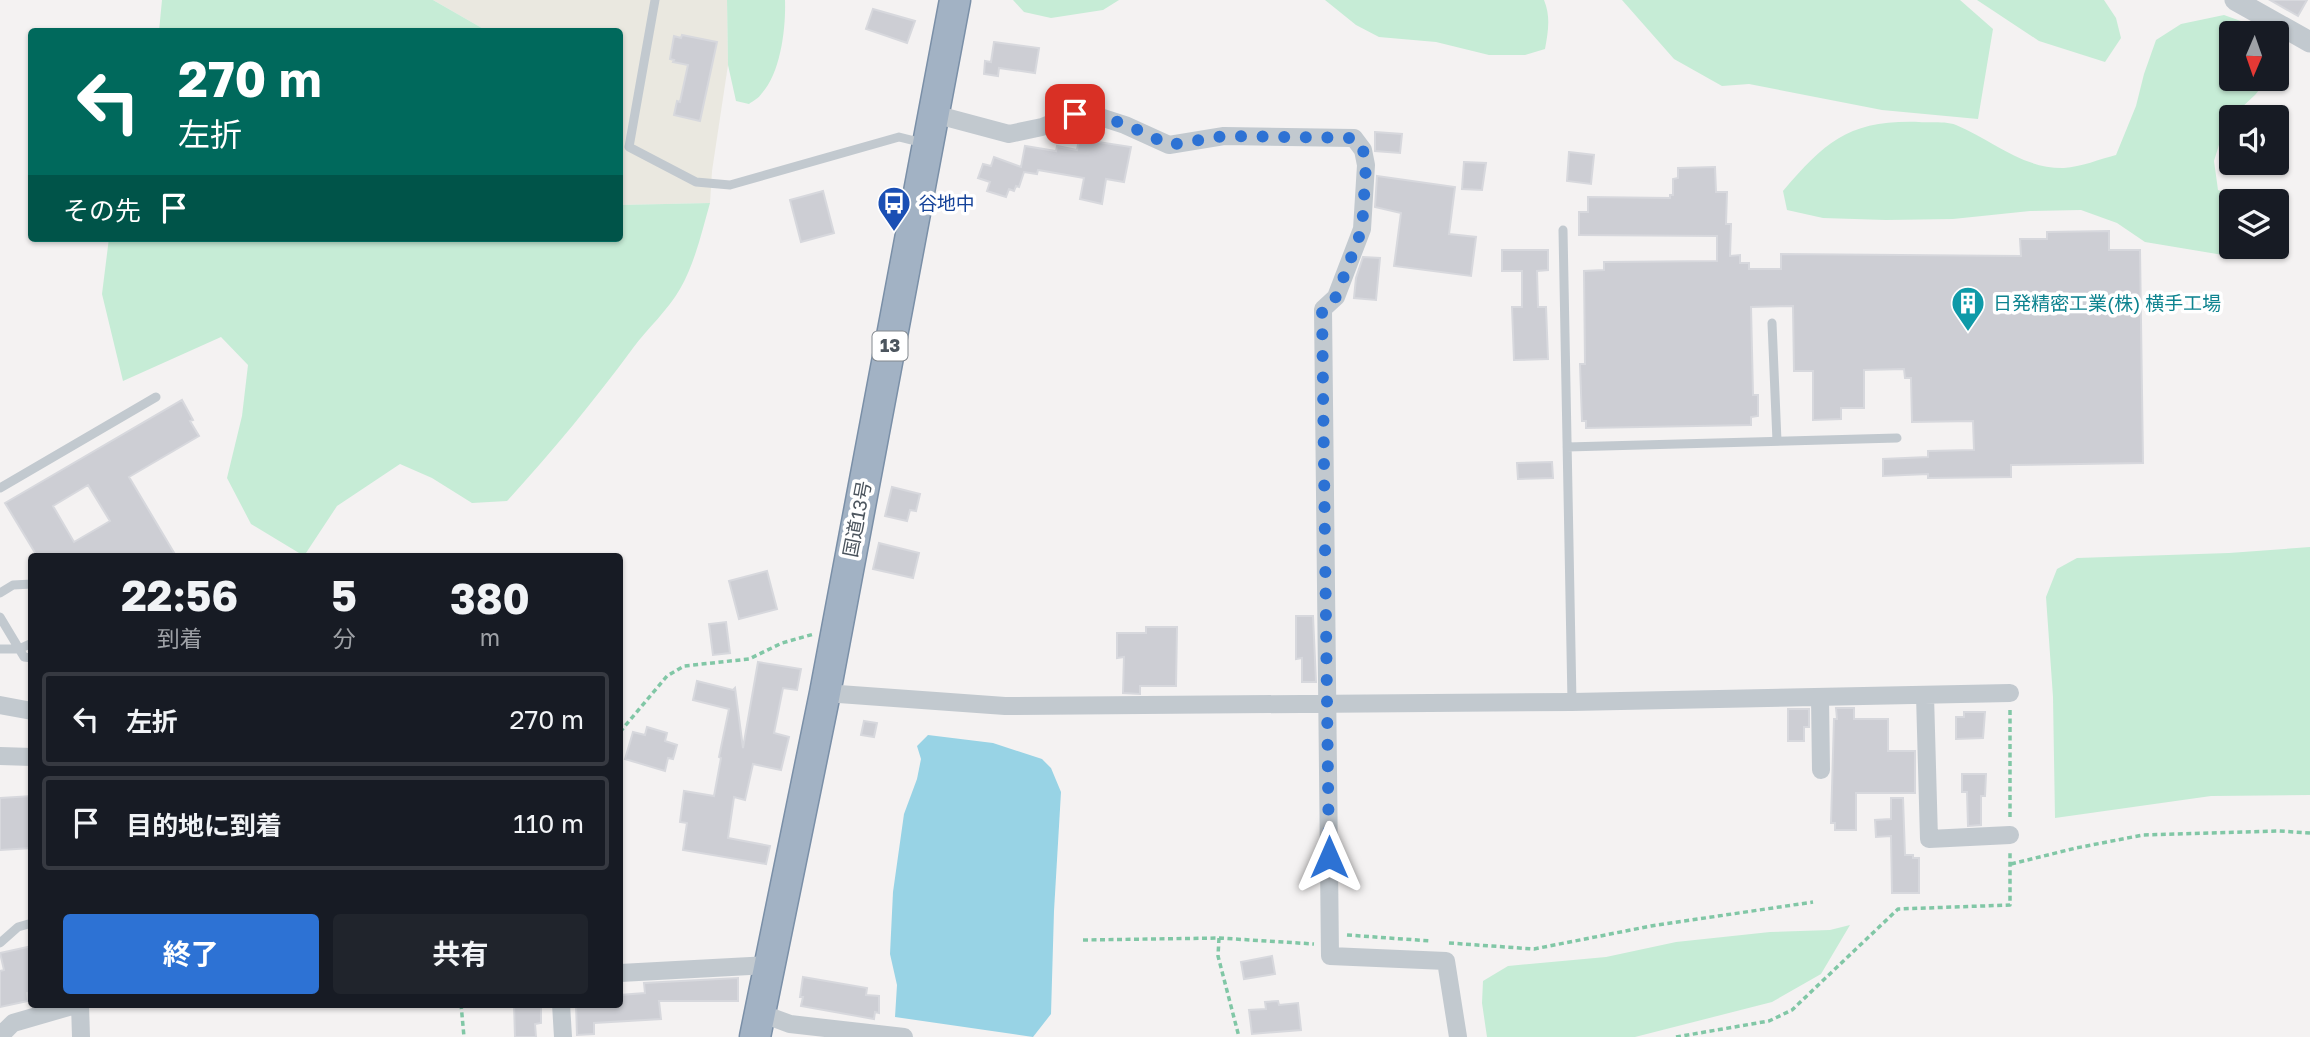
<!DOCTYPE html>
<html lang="ja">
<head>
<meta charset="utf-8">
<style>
	body { margin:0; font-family:"Golos Text","Noto Sans JP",sans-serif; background:#20242c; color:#f1f3f6; height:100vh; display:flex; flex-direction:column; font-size:26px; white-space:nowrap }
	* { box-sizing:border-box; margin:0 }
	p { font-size:23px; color:#9ea1a6 }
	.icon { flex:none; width:38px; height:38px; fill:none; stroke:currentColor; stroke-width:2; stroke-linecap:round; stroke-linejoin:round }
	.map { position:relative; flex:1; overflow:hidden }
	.side { position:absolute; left:28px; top:553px; width:595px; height:455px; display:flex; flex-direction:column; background:#171b24; border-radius:7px; box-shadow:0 2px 5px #0004 }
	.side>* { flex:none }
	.guide { position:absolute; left:28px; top:28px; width:595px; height:214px; border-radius:7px; box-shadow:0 2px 5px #0004; background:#00695c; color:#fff; overflow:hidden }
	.needle { width:46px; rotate:182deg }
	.controls { position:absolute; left:2219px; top:21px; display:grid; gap:14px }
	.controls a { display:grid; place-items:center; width:70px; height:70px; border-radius:7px; background:#171b24; box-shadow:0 2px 5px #0004; font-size:35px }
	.pin { position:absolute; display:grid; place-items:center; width:60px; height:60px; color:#fff; margin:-30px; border-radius:14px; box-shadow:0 4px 10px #0006 }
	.me { position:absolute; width:77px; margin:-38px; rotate:0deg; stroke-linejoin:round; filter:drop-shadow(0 0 5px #0008) }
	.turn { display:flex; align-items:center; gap:24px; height:147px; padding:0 35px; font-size:32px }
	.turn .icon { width:91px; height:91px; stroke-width:2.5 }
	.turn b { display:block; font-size:49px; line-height:60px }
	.then { display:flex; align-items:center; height:66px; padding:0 35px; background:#0003; gap:14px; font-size:26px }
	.eta { display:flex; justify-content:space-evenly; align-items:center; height:119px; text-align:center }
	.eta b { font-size:42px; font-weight:700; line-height:49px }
	.action { display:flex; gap:14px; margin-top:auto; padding:14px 35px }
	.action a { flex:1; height:80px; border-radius:7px; background:#2d72d4; color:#fff; font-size:28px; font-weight:700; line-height:80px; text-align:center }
	.action a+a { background:#20242c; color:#f1f3f6 }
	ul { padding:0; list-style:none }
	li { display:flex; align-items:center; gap:21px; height:94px; margin:0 14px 10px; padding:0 21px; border:4px solid #363941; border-radius:7px }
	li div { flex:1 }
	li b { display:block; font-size:26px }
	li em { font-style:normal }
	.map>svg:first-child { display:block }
	.commercial { fill:#eae8e0 }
	.green { fill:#c6ecd6 }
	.water { fill:#98d3e5 }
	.building { fill:#cdced4; stroke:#d7d8dd; stroke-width:2; fill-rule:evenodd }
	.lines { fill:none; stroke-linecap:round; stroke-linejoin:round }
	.trunk-casing { stroke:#7a8fa7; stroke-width:33 }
	.path { stroke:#81c7a6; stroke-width:3.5; stroke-dasharray:5 3.5; stroke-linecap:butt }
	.service { stroke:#c2c9cf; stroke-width:9 }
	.minor { stroke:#c2c9cf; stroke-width:18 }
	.tertiary { stroke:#c2c9cf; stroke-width:21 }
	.trunk { stroke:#a2b2c4; stroke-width:30 }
	.route { stroke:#2d72d4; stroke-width:12; stroke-dasharray:0 21.6 }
	.labels { text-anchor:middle; stroke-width:7; stroke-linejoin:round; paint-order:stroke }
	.shield { fill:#fff; stroke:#82888e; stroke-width:2 }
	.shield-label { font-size:18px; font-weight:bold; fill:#4c555e }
	.transit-label { font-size:19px; fill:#164399; stroke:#fff; text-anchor:start }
	.culture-label { font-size:19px; fill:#0d838f; stroke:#fff; text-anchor:start }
	.street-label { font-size:19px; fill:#4c555e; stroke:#fff }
</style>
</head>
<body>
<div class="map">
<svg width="2310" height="1037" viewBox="0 0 2310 1037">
	<rect width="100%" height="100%" fill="#f4f2f2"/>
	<path class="commercial" d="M433,0H727L728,65L712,171L710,203L620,205V32L487,31Z"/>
	<path class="green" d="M162,0H433L487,31H159Z
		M727,0H785C786,27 781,72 762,93C759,98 753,101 749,104L736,101L728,65Z
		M1013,0H1119L1103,10L1051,18L1024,12Z
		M1325,0H1544C1551,17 1548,32 1545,49L1525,55H1489L1436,42L1379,37L1356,25Z
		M1622,0H1960L1993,29L1978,119L1882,110L1749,84L1722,86L1674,59Z
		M1977,0H2104L2116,18L2121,38L2105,62L2039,41Z
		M2224,15L2274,33H2231V79H2268L2255,95L2226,122L2214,161L2218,190L2250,201H2231V247H2268L2223,255L2145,242L2117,223L2081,210L2030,211L1953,219L1886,220L1823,218L1787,210L1783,191C1826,141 1849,120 1919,122C1930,123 1946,121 1956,125C1992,140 2023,169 2064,168C2081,167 2100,159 2116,155L2136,106L2144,74L2156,40L2181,24Z
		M710,203C702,231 695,263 680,289C668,310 648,328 633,348C594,401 552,452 507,501L472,503L432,478L400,464L337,506L304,556L251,524L227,478L242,416L248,365L221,337L123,381L102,294L109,238H620V205Z
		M2310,547V795L2211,796L2055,818L2053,697L2046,597L2057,569L2077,558L2229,553Z
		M1850,925L1821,974L1772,1002L1635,1037H1487L1482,1003L1483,981L1508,966L1606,957L1676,942L1770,932L1830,930Z"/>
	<path class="water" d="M928,735L993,743L1042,759L1051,768L1061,792L1054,911L1051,1014L1033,1037L895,1017L897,985L890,954L893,892L904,814L917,779L921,759L917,746Z"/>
	<path class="building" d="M2270,0H2307L2298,16Z
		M873,9L915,21L907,43L866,29Z
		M682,35L717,42L700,121L674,115L677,101L680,102L688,65L673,62L674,60L670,59L674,36L681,38Z
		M994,42L1039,48L1035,73L999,68L998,76L984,74L985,61L991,62Z
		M1375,132L1402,134L1400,153L1375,151Z
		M1079,139L1131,147L1124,182L1106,179L1102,204L1080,199L1084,178L1038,170L1037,174L1024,172L1019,187L1016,186L1014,191L1009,189L1006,197L987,191L990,182L978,178L983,164L991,166L994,157L1021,167L1025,146L1056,151L1057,146L1077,150Z
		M1569,152L1594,155L1591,184L1567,181Z
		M1464,162L1486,163L1482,190L1462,189Z
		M1715,167L1716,192H1727L1726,224H1731L1730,256L1740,255V263H1749V269H1781V254L2021,256L2020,239H2047V232L2109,231V250H2140L2143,463L2011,465V477L1928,478V474L1883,476V459L1928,457V451L1974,450L1973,421L1912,422L1911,378H1905L1904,369L1864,370V408H1841V419L1813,420V371H1794L1793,306L1751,307L1753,395H1758V416L1751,417V425L1586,428V421H1582L1580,364H1585L1584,271L1604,270V262L1717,261V236L1579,235V212H1588V197L1670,198V195H1673V179L1678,178V168Z
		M1377,176L1455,187L1449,234L1476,237L1471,276L1394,266L1401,213L1375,207Z
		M823,191L834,233L801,242L790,200Z
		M1502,250H1548V270L1537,271L1538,307H1546L1548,359L1514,360L1512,307H1522V271H1502Z
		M1363,257L1380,258L1376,300L1354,298L1356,278Z
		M182,400L193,420L190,421L199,436L129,477L176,556H37L5,503ZM88,485L110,521L74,542L53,506Z
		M1552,462L1553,478L1518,479L1517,463Z
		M892,487L920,494L916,511L910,510L907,521L885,516Z
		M879,543L919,553L913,578L873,569Z
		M767,571L777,609L739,619L729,581Z
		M1296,616H1313L1316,682H1302V658L1296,659Z
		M726,622L730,653L713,655L709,624Z
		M1146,627H1177L1176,686H1140V694L1123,693L1124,657L1117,658V633H1146Z
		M758,662L801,669L797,690L783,688L774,733L789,737L781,770L753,764L745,800L734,797L728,838L770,846L766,864L683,850L687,823L680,822L684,791L714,796L721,758L719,757L729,709L693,700L697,681L733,690L735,688L743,748Z
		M1836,708H1854V719H1888V751H1915V793H1856V830H1835V823H1831L1834,719H1837Z
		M1788,709H1809V727H1804V741H1788Z
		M1964,712H1985L1983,738L1956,739V717H1964Z
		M864,721L877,723L874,737L861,735Z
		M647,727L667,733L665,741L677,745L673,759L668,758L665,771L625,759L633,732L645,735Z
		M1962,774H1986L1985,796H1981V825L1968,826L1967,792H1962Z
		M32,796V848L0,850V798Z
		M1891,798H1903L1905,855H1913V858H1919V893H1892L1891,836L1876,837L1875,820L1891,819Z
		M32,946V992L27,993L28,1001L0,1007V971L4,970L0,953Z
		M1272,956L1275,974L1244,979L1241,962Z
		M803,977L867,988L866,995L879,996V1013L875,1012L874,1019L801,1006L803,997H800Z
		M738,978V1001H659L661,1019L594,1023V1034L577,1035L576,1004H621L620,995L645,993L644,983Z
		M1278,1001L1279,1005L1298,1003L1301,1030L1252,1034L1249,1010L1266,1009L1265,1002Z
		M514,1004H541V1023L535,1024L536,1037H515Z"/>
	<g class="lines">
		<defs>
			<path id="trunk" d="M755,1037L825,693L955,0"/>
		</defs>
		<use href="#trunk" class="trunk-casing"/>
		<path class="path" d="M620,732L667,676L684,666L749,659L782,643L814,634
			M2010,817V710
			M2011,864L2076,848L2143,835L2279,831L2310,833
			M1347,935L1431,941
			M1219,938L1218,956L1239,1037
			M1083,940L1219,938L1314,944
			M1449,943L1534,949L1651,926L1813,902
			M461,1004L464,1037
			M1676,1037L1769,1021L1792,1010L1898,909L2010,905V850"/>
		<path class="service" d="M655,0L629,147L696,182L730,185L899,137L923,143
			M1563,230L1572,702
			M1772,323L1777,441
			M1567,447L1897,438
			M0,488L156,397
			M0,593L13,585L32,584
			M0,617L24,657L32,658
			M0,649H19L32,643
			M0,943L18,927L32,923"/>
		<path class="minor" d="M934,114L1009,134L1042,127L1075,114L1094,115L1125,125L1169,145L1224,136L1354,138L1363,150L1366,165L1362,229L1336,297L1323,309L1330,956L1446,961L1458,1037
			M825,693L1005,706L1572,702L2010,693
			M1925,695L1929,839L2010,835
			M1820,697L1821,770
			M0,705L32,711
			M0,756L32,757
			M620,973L768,965
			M80,1004L81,1037
			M561,1004L563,1037
			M760,1013L790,1024L904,1037
			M0,1036L13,1023L79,1004"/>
		<path class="tertiary" d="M2235,0L2310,42"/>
		<use href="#trunk" class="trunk"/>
	</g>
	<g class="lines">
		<path class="route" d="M1075,114L1094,115L1125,124L1169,145L1224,136L1354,138L1363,150L1366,165L1362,229L1336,297L1322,309L1329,857"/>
	</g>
	<defs>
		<symbol id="bus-pin" viewBox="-11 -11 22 30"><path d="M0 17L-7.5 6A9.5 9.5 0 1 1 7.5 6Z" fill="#1a4fb4" stroke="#fff"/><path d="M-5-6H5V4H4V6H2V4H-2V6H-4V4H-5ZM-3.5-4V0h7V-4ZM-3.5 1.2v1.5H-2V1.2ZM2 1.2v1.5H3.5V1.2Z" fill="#fff"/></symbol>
		<symbol id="building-pin" viewBox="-11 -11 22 30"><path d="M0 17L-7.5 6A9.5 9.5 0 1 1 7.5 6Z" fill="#0f9aa8" stroke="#fff"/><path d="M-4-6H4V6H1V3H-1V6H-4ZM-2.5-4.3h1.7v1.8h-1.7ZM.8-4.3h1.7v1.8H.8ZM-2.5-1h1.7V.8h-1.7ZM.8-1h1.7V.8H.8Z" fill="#fff"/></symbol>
	</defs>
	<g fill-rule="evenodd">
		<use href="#bus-pin" x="875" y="184" width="38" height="52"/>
		<use href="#building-pin" x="1949" y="284" width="38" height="52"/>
	</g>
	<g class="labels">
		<rect class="shield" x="872.5" y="331.5" width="35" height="29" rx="5"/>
		<g class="shield-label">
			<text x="890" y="352">13</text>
		</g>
		<g class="transit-label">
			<text x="918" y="210">谷地中</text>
		</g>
		<g class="culture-label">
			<text x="1993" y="310">日発精密工業(株) 横手工場</text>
		</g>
		<g class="street-label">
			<text transform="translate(857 519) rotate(-79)" y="7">国道13号</text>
		</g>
	</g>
</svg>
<div class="controls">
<a><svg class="needle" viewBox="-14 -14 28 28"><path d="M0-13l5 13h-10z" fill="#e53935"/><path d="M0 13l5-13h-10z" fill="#9ea1a6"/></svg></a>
<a><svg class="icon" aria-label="sound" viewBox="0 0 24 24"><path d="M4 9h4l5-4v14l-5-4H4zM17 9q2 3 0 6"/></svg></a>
<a><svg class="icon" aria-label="layers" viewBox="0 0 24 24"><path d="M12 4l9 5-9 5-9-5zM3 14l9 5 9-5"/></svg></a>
</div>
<div class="pin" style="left:1075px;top:114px;background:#d93025"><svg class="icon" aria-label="arrive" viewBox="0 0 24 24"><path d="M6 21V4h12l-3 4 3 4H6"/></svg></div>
<svg class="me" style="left:1329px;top:857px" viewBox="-20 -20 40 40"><path d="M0-17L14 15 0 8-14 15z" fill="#2d72d4" stroke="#fff" stroke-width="4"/></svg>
<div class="guide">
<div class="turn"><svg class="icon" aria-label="left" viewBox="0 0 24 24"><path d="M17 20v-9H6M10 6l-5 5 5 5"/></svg><div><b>270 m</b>左折</div></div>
<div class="then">その先<svg class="icon" aria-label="arrive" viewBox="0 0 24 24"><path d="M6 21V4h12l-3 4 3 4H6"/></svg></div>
</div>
<section class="side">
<div class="eta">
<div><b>22:56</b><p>到着</p></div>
<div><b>5</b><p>分</p></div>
<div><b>380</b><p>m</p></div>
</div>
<ul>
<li><svg class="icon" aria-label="left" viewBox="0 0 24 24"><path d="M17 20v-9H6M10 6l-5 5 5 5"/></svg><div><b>左折</b></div><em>270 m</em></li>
<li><svg class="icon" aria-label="arrive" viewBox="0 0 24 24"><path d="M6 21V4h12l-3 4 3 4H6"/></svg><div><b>目的地に到着</b></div><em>110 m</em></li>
</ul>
<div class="action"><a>終了</a><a>共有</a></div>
</section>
</div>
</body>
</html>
